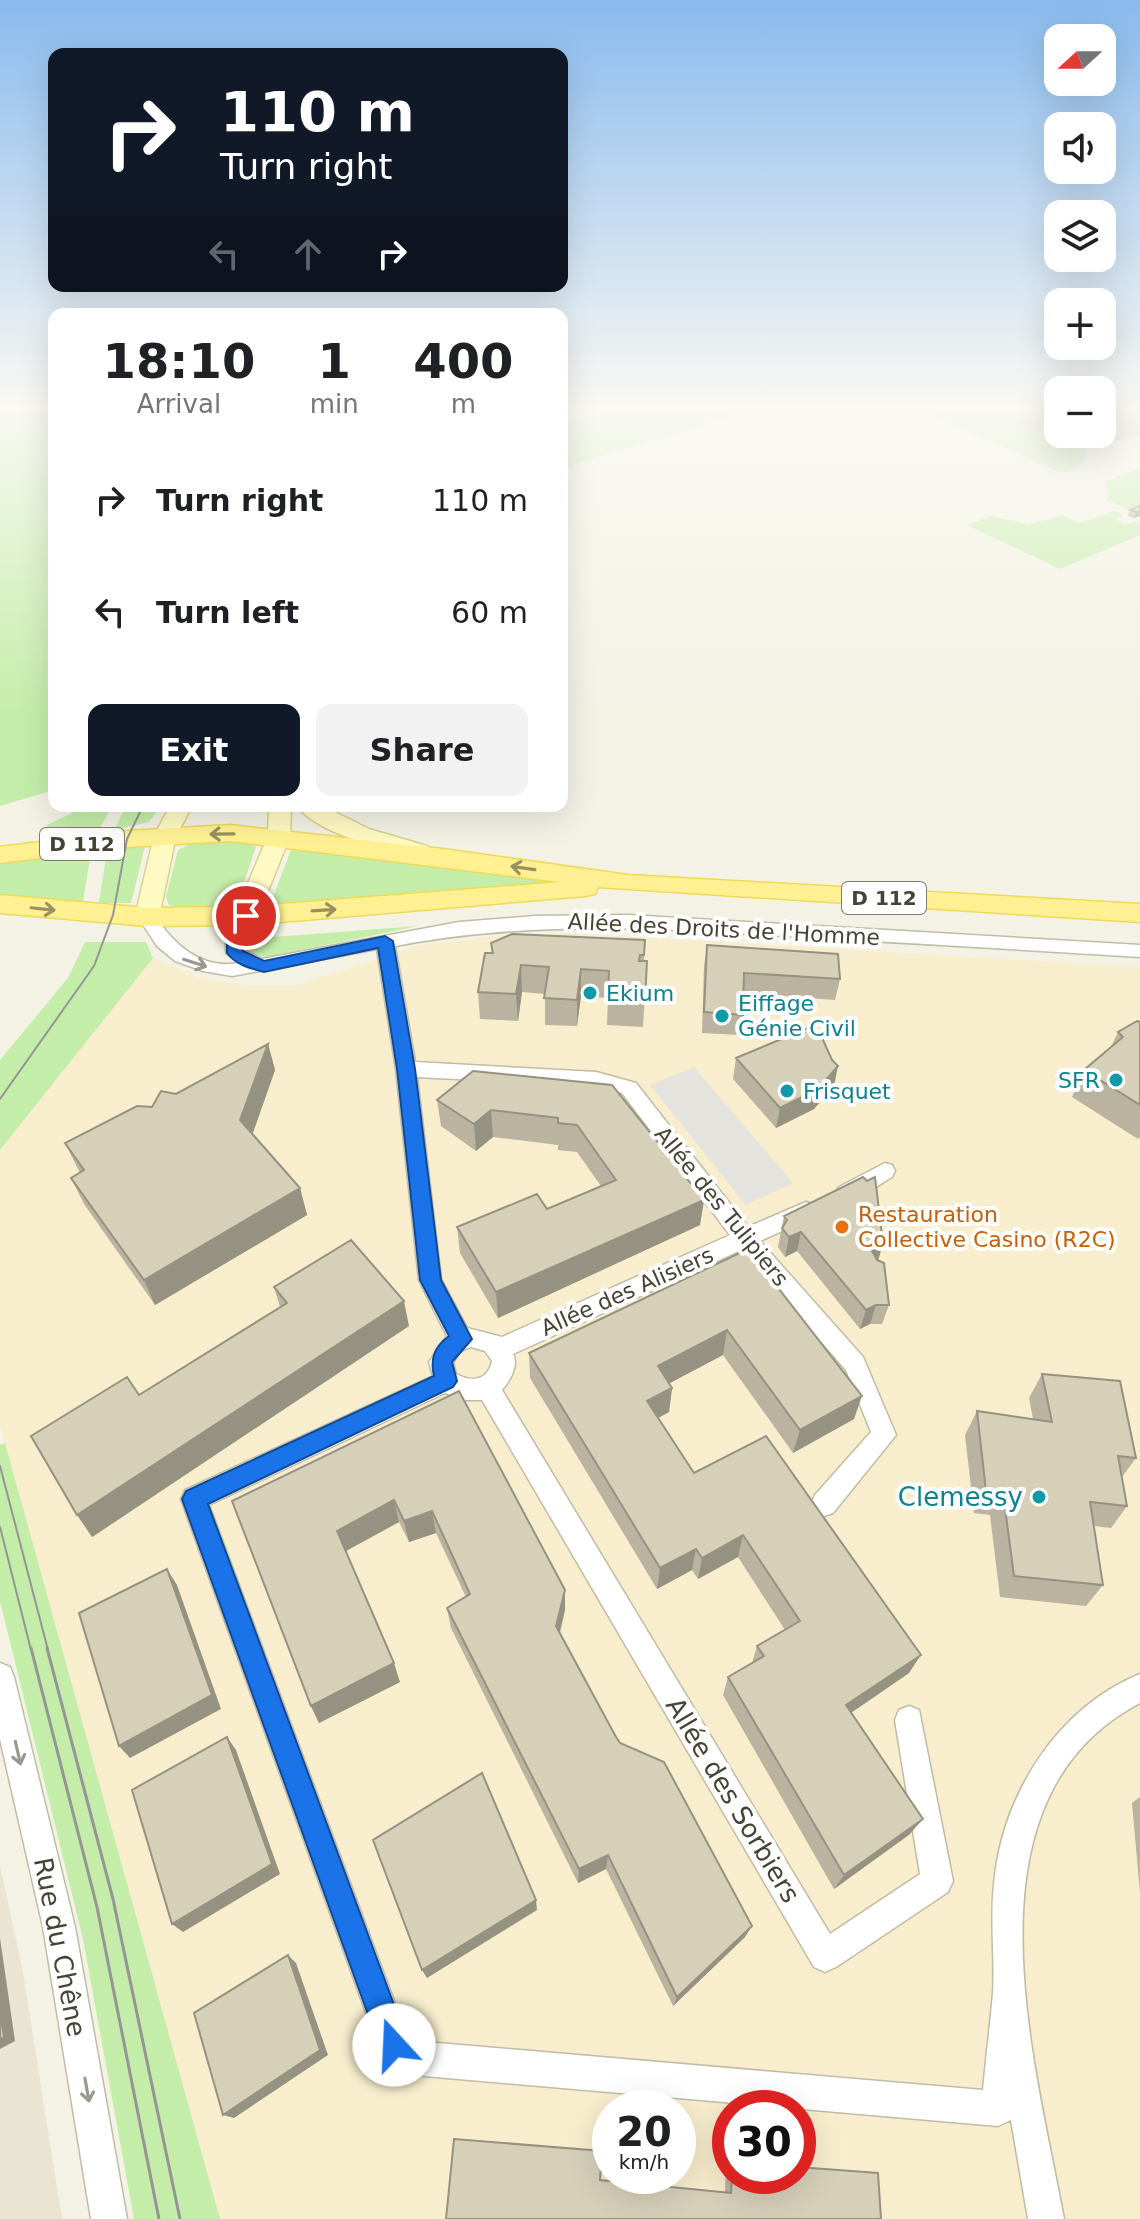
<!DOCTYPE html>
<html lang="en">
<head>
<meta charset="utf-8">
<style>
	body { margin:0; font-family:"DejaVu Sans",sans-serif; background:#f2f2f2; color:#202124; height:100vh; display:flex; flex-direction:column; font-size:30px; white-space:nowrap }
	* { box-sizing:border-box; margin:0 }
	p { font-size:26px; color:#757577 }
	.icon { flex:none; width:44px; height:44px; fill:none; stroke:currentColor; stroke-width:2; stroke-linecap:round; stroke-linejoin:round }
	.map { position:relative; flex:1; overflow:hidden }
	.drawer { position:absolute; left:48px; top:308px; width:520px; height:504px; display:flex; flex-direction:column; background:#fff; border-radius:16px; box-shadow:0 8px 32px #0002 }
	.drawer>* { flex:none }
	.top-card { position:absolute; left:48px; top:48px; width:520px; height:244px; border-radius:16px; box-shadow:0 8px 32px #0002; background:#111827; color:#fff; overflow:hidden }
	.needle { width:52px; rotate:249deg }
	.tools { position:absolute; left:1044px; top:24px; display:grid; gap:16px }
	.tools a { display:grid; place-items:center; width:72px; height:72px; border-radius:16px; background:#fff; box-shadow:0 8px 32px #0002; font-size:40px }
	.speed { position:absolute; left:592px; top:2090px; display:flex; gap:16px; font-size:40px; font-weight:700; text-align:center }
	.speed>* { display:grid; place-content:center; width:104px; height:104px; border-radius:50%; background:#fff; box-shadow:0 8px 32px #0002; line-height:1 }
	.speed small { font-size:20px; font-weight:400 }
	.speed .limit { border:12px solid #d22; background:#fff; color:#111 }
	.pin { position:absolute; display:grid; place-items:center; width:68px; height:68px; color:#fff; margin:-34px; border:4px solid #fff; border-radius:50%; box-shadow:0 2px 8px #0007 }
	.me { position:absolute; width:88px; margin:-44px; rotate:340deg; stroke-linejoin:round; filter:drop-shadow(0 0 6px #0008) }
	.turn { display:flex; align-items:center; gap:28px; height:168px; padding:0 40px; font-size:36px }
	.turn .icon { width:104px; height:104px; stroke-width:2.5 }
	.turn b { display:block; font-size:56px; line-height:68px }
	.lanes { display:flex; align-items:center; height:76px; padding:0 40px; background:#0003; justify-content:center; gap:40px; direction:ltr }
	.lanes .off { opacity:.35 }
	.eta { display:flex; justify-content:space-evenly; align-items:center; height:136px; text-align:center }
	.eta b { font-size:48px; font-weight:800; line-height:56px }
	.primary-button { display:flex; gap:16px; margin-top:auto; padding:16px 40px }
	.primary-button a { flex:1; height:92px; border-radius:16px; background:#111827; color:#fff; font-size:32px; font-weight:800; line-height:92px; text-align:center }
	.primary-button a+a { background:#f2f2f2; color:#202124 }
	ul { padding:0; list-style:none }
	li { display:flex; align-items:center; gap:24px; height:112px; padding:0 40px }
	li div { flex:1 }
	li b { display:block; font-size:30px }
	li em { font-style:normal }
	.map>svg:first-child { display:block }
	.residential { fill:#e9e5d2 }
	.commercial { fill:#f8edcd; fill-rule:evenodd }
	.green { fill:#c4eda9 }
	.parking { fill:#e4e3dd }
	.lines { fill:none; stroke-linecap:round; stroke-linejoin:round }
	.taxiway { fill:#c4c4bd; fill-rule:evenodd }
	.street-casing { stroke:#c0bca6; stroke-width:3 }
	.secondary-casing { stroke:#d8d18f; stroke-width:3 }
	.primary-casing { stroke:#efda57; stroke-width:3 }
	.street { fill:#fff; fill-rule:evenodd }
	.secondary { fill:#fffac4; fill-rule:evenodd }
	.primary { fill:#fff193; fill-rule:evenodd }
	.tram-far1 { stroke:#959595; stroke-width:2 }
	.tram { stroke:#959595; stroke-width:3 }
	.wall { fill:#b9b39f }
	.shaded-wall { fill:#969282 }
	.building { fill:#d7d0b9; stroke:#969282; stroke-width:2 }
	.oneway { stroke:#9a915f }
	.oneway2 { stroke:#9a988f }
	.route { fill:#1a73e8; stroke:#114b97; stroke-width:2 }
	.culture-dot { fill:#0f9aa8; stroke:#fff; stroke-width:3 }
	.food-dot { fill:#e8710a; stroke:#fff; stroke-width:3 }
	.labels { text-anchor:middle; stroke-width:8; stroke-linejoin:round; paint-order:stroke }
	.shield { fill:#fff; stroke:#7e7b71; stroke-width:2 }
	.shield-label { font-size:20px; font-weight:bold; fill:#474334 }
	.street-label { font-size:22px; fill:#474334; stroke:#fff }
	.culture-label { font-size:22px; fill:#0d838f; stroke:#fff; text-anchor:start }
	.food-label { font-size:22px; fill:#c56008; stroke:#fff; text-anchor:start }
	.near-culture-label { font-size:26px; fill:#0d838f; stroke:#fff; text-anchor:end }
	.near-street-label { font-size:26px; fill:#474334; stroke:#fff }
</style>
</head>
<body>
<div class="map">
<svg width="1140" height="2219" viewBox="0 0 1140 2219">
	<rect width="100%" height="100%" fill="#f4f2e5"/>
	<path class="residential" d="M0,1866L23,1972L62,2219H0Z"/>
	<path class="commercial" d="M566,933L1140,967V2219H220L0,1425V1150L153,958L200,978L245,985H298L416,946L497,936ZM610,2108H678V2176H610ZM730,2108H798V2176H730Z"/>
	<path class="green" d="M0,404H54V790L0,806Z
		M634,404H772L562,468V425Z
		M907,404H987L1065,436L1086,452C1086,467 1074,470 1061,473Z
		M1102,404H1140V415L1102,423Z
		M1140,468V508L1128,509L1106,500L1109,496L1105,482Z
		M1115,511L1124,516L1115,519L1124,524L1140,521V535L1060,569L967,525L991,516L1028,524L1063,516L1079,523Z
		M87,806H112L98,832L52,837L48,832L47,825Z
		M126,806H161L149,822L114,830Z
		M196,842L248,843L256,847L238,900C222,911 187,911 169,905L166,897L178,850Z
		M145,846L131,903H99L107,850Z
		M292,847L548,880L550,882L277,905L272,900Z
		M91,852L83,901L0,894V863Z
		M418,926L268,957L251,954L247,950L248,939Z
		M85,942H146L153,958L0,1150V1060L68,978Z
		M5,1443L220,2219H134L83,1939L0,1601V1445Z"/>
	<path class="parking" d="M694,1067L793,1183L746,1205L650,1085Z"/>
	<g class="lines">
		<path class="taxiway" d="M985,404H1029L1058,415V434H1065C1043,439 1010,419 990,411Z
			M1140,416V436L1102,443L1090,440L1086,434H1102V423Z"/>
		<defs>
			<path id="street" d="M246,910L255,916L244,934V950L262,959L459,922L535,916L629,915L1140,945V957C1027,950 913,943 800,937C662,928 532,920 395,946L415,1062L596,1072L636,1083L748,1227L806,1202L814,1205L817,1211L814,1217L760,1241L863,1357L896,1435L833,1513L824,1516L815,1513L811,1504L815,1495L871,1432L846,1370L741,1250L513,1354C519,1365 510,1381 502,1390L830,1934L920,1874L895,1720L899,1710L909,1706L919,1710L953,1881L948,1892L836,1967L825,1972L814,1967L482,1400H465L445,1393L209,1505L406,2033L426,2042L983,2090C986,2058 990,2026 993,1993C995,1957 990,1920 994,1884C1002,1795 1057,1708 1140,1674V1703C957,1799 1035,2060 1064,2219H1028L1011,2120L998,2126L424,2076L382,2057L181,1499L185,1490L433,1376L429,1362L447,1336L419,1280L396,1069L377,949L232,976L203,971L175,961L157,946L138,917L147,911L153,913C173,944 200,970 240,963L226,953V934L240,912ZM417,1077L596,1086L622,1093L730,1235L502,1337L467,1328L441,1279ZM471,1347L485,1351L492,1361C488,1380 473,1383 456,1374L453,1363L460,1351Z
				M885,1163L892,1165L895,1171L892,1177C878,1185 855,1204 839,1199L835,1193L839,1187Z
				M0,1663L10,1667L14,1677L75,1927L127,2219H91L43,1927L0,1739Z"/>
			<path id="secondary" d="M170,806H192L176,836L159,917L156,922H138L135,917L154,836Z
				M269,806H291L290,836L258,916L255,921H237L234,916L268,836Z
				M297,806H323L369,829L427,846L430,851L427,856L419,858C385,849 319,835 297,806Z"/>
			<path id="primary" d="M230,825L443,849L628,875L1140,904V922L598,887L595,894L585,896L246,925L147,926L0,913V895L147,908L246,907L560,882L230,841L127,847L0,863V847L127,831Z"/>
		</defs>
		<use href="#street" class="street-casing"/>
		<use href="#secondary" class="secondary-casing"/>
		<use href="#primary" class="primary-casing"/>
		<use href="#street" class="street"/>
		<use href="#secondary" class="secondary"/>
		<use href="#primary" class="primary"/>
		<path class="tram-far1" d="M0,1099L94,966L113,915L127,839L143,806
			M0,1466L48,1650
			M0,1527L31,1650"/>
		<path class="tram" d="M31,1648L97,1907L159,2219
			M47,1648L113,1899L180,2219"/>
	</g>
	<path class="wall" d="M1140,506V516L1134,518L1128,516L1130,510Z
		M645,940L644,961H647L643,1027L607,1025L608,998L581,996L577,1026L545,1025V994L522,992L518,1021L480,1019L478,992L492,953L491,943Z
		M707,945L840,979L835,1000L743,993V1015L740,1035L702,1033L704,966Z
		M1140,1022V1137L1138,1139L1072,1097L1084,1070L1111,1047L1118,1032Z
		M268,1044L275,1070L252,1134L300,1188L307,1215L155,1305L84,1204L71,1178L80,1173L65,1143L152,1107Z
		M736,1058L834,1086L814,1109L776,1128L733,1079Z
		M612,1085L704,1200L700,1225L498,1318L460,1253L457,1227L547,1209L601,1186L577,1152L558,1150V1145L493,1137L476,1151L441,1126L437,1100Z
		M784,1216L878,1260L889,1305L882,1324H870L860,1329L797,1251L785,1257L778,1247Z
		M748,1249L854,1419L793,1453L723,1355L669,1383L672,1388L669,1412L658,1418L694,1473L909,1673L851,1713L910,1834L834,1889L723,1695L728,1677L752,1663L757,1646L785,1630L738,1557L698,1579L692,1570L657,1589L530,1378L529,1353Z
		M274,1287L409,1326L92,1537L139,1395L280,1307Z
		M1042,1374L1136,1458L1122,1477L1127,1506L1111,1528L1094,1526L1103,1585L1086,1606L1000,1597L990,1515L974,1513L965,1435L977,1411L1033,1419L1029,1398Z
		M459,1391L565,1610L560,1633L616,1737L745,1937L673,2006L606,1869L578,1883L451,1628L447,1608L466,1597L436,1533L409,1542L399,1522L346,1551L400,1682L319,1723L311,1706L232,1501Z
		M1140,1797V1893L1132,1803Z
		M730,2163V2176H798L881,2219L600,2180L725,2192L726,2164Z"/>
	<path class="shaded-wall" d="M1140,511V516L1134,518L1136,512Z
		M521,965L522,992L518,1021L516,994Z
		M581,969V996L577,1026V1000Z
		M268,1044L275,1070L248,1147L240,1120Z
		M838,1066L834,1086L814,1109L776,1128L780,1108Z
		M491,1110L493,1137L476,1151L474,1124Z
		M300,1188L307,1215L155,1305L144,1280Z
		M704,1200L700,1225L498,1318L496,1292Z
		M801,1232L797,1251L785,1257L789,1237Z
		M883,1244L877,1264L872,1251Z
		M404,1301L409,1326L92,1537L77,1515Z
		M876,1305L870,1324L860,1329L866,1310Z
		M727,1330L723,1355L655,1391L658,1366Z
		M672,1388L669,1412L645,1425L647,1401Z
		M862,1396L854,1419L793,1453L800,1430Z
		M394,1500L399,1522L344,1552L337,1531Z
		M432,1511L436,1533L409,1542L404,1521Z
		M743,1535L738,1557L698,1579L702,1558Z
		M696,1549L692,1570L657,1589L660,1568Z
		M167,1569L177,1585L221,1709L130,1758L119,1746Z
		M565,1590V1610L556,1646V1626Z
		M921,1655L909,1673L836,1723L846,1705Z
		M394,1663L400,1682L319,1723L311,1706Z
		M227,1737L236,1750L280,1874L183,1932L172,1924Z
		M923,1819L910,1834L834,1889L844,1875Z
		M608,1855L606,1869L578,1883L579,1869Z
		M536,1900L537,1910L427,1978L422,1970Z
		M752,1926L745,1937L673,2006L677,1997Z
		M0,1938L15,2041L0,2049Z
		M288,1955L296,1963L328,2055L234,2118L223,2115Z"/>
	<path class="building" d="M1140,506V511L1136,512L1130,510Z
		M512,934L645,940L644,955H640L639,961H647L645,1000L608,998L609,971L581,969L577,1000L544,998L549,967L521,965L516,994L478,992L485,953H493L491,943Z
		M707,945L838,954L840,979L744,973L743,1015L704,1012Z
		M1137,1021L1140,1022V1105L1084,1070L1123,1037L1118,1032Z
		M808,1028L823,1040L832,1060L838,1066L818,1089L780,1108L736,1058Z
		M268,1044L240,1120L300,1188L144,1280L71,1178L84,1170L65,1143L137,1106L152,1107L161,1091L176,1094Z
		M473,1071L612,1085L704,1200L496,1292L457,1227L537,1194L547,1209L616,1180L577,1125L558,1123V1118L491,1110L474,1124L437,1100Z
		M863,1177L867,1181L875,1177L883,1244L872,1251L877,1260L884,1263L889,1305H876L866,1310L801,1232L789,1237L782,1228L787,1220L784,1216Z
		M351,1240L404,1301L77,1515L31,1436L127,1377L139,1395L287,1303L274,1287Z
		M748,1249L862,1396L800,1430L727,1330L658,1366L672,1388L647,1401L694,1473L766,1436L921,1655L846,1705L923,1819L844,1875L728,1677L764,1656L757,1646L800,1621L743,1535L702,1558L696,1549L660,1568L529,1353Z
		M1042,1374L1120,1381L1136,1458L1118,1456L1127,1506L1090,1502L1103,1585L1014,1576L1003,1493L986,1491L977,1411L1052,1422Z
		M459,1391L565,1590L556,1626L616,1737L620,1743L664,1762L752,1926L677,1997L608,1855L579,1869L447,1608L470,1594L432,1511L404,1521L394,1500L337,1531L394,1663L311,1706L232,1501Z
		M167,1569L212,1695L119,1746L79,1613Z
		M227,1737L272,1864L172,1924L132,1790Z
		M482,1773L536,1900L422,1970L373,1840Z
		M288,1955L320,2050L223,2115L194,2013Z
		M0,2012L4,2037L0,2039Z
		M454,2139L602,2151L600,2180L731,2193L732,2176H798V2167L878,2173L881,2219H446Z"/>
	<defs><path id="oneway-shaft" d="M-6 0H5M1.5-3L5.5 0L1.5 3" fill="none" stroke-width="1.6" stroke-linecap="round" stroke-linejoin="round" transform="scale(2)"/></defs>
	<g class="oneway">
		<use href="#oneway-shaft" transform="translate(222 834) rotate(179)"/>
		<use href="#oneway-shaft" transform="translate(523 868) rotate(-172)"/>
		<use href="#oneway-shaft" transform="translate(43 909) rotate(6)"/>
		<use href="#oneway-shaft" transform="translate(324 910) rotate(-4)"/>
	</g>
	<g class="oneway2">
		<use href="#oneway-shaft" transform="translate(195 963) rotate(18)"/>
		<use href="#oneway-shaft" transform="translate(18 1753) rotate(77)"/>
		<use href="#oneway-shaft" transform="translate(87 2090) rotate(80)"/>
	</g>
	<linearGradient id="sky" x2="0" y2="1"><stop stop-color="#89baee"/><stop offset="0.57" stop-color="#faf9f3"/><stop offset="1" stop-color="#faf9f3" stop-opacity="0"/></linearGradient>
	<rect width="1140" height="715" fill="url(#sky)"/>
	<path class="route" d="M246,911L254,916L243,934V951L264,961L385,936L393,941L415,1069L441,1280L472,1339L452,1362L457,1381L453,1387L208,1504L409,2045L405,2056L394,2060L383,2056L379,2045L182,1499L186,1491L434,1376C430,1359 434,1347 449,1336L420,1280L397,1069L378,948L264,972C250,968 236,965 227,953V934L241,912Z"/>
	<g class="culture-dot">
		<circle cx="590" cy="993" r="8"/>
		<circle cx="722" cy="1016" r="8"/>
		<circle cx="1116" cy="1080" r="8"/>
		<circle cx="787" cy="1091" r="8"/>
		<circle cx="1039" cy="1497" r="8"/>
	</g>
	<circle class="food-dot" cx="842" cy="1227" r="8"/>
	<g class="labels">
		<g class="shield">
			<rect x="40" y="828" width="84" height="32" rx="6"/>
			<rect x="842" y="882" width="84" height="32" rx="6"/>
		</g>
		<g class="shield-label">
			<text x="82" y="851">D 112</text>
			<text x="884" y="905">D 112</text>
		</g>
		<g class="street-label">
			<text transform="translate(724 929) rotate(3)" y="8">Allée des Droits de l'Homme</text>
			<text transform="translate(722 1206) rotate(51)" y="8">Allée des Tulipiers</text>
			<text transform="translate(627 1291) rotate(-24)" y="8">Allée des Alisiers</text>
		</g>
		<g class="culture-label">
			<text x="606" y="1001">Ekium</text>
			<text x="738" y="1011">Eiffage<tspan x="738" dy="25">Génie Civil</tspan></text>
			<text x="1100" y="1088" text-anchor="end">SFR</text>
			<text x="803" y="1099">Frisquet</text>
		</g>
		<g class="food-label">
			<text x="858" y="1222">Restauration<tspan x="858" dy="25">Collective Casino (R2C)</tspan></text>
		</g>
		<g class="near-culture-label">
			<text x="1023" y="1506">Clemessy</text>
		</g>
		<g class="near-street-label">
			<text transform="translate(733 1800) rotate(59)" y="9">Allée des Sorbiers</text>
			<text transform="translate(60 1947) rotate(79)" y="9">Rue du Chêne</text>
		</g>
	</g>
</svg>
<div class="tools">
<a><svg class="needle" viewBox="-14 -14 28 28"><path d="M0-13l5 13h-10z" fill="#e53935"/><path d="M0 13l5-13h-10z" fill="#757577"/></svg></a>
<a><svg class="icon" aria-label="sound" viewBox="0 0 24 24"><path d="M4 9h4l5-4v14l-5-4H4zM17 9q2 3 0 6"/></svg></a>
<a><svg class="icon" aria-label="layers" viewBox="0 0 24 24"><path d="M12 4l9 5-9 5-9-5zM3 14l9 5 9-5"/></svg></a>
<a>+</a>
<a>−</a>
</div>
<div class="speed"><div>20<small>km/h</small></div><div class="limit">30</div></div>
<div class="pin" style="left:246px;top:916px;background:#d93025"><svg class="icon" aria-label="arrive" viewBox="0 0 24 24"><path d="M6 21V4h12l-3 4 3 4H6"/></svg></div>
<svg class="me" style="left:394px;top:2045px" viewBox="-20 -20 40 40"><circle r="19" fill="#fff"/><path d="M0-13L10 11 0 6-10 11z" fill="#1a73e8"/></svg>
<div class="top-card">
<div class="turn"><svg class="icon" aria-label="right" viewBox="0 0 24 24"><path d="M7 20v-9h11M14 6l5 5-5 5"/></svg><div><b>110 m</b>Turn right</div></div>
<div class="lanes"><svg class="icon off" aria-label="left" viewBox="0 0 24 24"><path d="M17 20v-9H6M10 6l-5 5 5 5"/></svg><svg class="icon off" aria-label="ahead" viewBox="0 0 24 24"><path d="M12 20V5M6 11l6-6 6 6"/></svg><svg class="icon" aria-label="right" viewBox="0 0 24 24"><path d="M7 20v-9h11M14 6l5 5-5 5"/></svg></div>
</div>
<section class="drawer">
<div class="eta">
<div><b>18:10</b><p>Arrival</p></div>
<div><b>1</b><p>min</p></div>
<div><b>400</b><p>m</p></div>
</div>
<ul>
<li><svg class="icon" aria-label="right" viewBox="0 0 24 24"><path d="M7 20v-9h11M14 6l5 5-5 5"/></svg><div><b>Turn right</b></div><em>110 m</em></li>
<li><svg class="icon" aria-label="left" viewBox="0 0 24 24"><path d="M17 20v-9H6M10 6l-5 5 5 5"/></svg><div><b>Turn left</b></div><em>60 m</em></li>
</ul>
<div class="primary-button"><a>Exit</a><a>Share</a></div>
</section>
</div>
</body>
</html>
